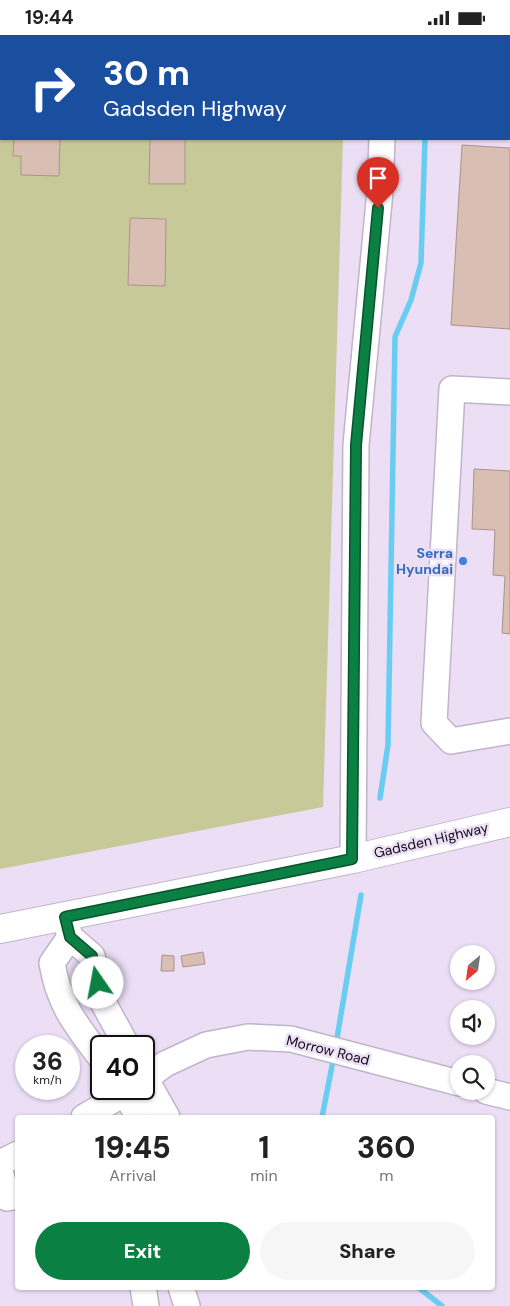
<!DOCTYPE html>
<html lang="en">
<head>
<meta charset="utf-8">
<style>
	body { margin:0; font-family:"DM Sans",sans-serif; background:#f6f6f6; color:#222; height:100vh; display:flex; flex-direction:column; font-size:19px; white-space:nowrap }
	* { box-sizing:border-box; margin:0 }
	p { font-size:16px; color:#767676 }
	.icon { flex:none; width:28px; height:28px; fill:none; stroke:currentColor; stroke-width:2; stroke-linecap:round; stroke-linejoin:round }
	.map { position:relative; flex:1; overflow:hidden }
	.details { position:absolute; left:15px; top:1080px; width:480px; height:175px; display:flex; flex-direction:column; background:#fff; border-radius:5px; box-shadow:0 1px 4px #0004 }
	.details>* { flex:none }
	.banner { position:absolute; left:0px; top:0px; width:510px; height:105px; box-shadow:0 1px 4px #0004; background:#1a4fa0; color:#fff; overflow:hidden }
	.needle { width:32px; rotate:209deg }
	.tools { position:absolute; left:450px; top:910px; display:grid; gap:10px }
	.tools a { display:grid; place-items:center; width:45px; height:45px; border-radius:50%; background:#fff; box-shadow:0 1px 4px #0004; font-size:25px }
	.speed { position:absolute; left:15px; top:1000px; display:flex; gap:10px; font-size:25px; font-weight:700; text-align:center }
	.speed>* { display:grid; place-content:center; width:65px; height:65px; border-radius:50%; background:#fff; box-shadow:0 1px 4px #0004; line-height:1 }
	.speed small { font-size:12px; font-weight:400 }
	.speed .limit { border:2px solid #111; border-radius:8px; background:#fff; color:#111 }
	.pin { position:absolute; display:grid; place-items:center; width:42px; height:42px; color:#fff; margin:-51px -21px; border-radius:50% 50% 50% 0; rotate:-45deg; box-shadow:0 0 5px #0007 }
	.pin .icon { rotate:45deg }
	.me { position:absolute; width:55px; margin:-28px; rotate:348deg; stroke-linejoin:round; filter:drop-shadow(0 0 4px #0008) }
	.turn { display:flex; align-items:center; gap:18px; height:105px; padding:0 20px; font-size:22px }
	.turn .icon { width:65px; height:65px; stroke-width:2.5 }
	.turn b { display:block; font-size:35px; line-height:42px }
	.eta { display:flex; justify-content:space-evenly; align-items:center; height:85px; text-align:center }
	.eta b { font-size:30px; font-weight:800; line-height:35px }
	.button { display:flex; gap:10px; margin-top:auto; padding:10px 20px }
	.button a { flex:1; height:58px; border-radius:30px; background:#0b8043; color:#fff; font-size:20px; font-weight:800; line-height:58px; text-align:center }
	.button a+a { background:#f6f6f6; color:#222 }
	.status { display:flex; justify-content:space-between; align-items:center; height:35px; padding:0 25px; background:#fff; direction:ltr }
	.status svg { height:14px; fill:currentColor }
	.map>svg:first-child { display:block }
	.green { fill:#c7ca98 }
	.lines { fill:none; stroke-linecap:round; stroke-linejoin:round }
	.stream { stroke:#69cdf2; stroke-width:5.5 }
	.building { fill:#d8beb3; stroke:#ad9389 }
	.minor-casing { stroke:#c0b4ca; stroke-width:28 }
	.major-casing { stroke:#c0b4ca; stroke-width:30 }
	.minor { stroke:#fff; stroke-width:25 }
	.major { stroke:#fff; stroke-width:28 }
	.route-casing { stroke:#07532c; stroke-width:12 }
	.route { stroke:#0b8043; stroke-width:9 }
	.shop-dot { fill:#3f7fe0; stroke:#ebdef5; stroke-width:2 }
	.labels { text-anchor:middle; stroke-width:5; stroke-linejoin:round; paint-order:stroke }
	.shop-label { font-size:14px; font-weight:bold; fill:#366cbe; stroke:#ebdef5; text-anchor:end }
	.street-label { font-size:14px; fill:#110d15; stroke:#ebdef5 }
</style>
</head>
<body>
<div class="status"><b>19:44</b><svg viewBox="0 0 49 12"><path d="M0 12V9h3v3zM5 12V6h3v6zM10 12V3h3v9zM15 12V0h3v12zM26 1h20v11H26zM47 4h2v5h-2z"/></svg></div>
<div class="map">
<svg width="510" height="1271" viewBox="0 0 510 1271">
	<rect width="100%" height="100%" fill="#ebdef5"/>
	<path class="green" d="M0,0H347L1,1V104H343L323,772L0,834Z"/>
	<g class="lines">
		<path class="stream" d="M428,1V0
			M380,763L388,710L395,302L411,265L421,228L425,104
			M336,1009L361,860
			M322,1082L334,1021
			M418,1252L442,1271"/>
	</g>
	<path class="building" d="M476,0H510V84L509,1Z
		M14,104H60L59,141L21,140V121H13Z
		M150,104H185V149H149Z
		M462,110L510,113V294L451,290Z
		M130,183L166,184L165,251L128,250Z
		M474,434L510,436V599L502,598L505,541L493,540L495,495L472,494Z
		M203,917L205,929L183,932L181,921Z
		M162,920L174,921V936H161Z"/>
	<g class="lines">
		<defs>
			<path id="minor" d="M387,1V0
				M510,357L452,354L434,688L451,706L510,696
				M353,824L356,410L380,156L382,104
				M65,882L70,902L92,921L105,971L127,1011
				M70,902L52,928C59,970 76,990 101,1023
				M144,1041L167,1082
				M145,1044L165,1029L206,1010L248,1002L291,1004L459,1048
				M122,1054L139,1082
				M486,1056L510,1062
				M84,1082L125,1058
				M0,1128L18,1119
				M0,1136L7,1163L18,1161
				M143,1252L146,1271
				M181,1252L187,1271"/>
			<path id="major" d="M0,894L353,824L510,787"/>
		</defs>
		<use href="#minor" class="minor-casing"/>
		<use href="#major" class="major-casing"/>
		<use href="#minor" class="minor"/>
		<use href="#major" class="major"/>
	</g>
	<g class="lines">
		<defs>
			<path id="route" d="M98,948L92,921L70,902L65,882L352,824L356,410L378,173"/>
		</defs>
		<use href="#route" class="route-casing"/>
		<use href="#route" class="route"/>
	</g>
	<circle class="shop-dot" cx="463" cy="526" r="5"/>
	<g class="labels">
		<g class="shop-label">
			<text x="453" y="523">Serra<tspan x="453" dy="16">Hyundai</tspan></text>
		</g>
		<g class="street-label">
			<text transform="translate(431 805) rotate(-13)" y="5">Gadsden Highway</text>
			<text transform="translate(328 1015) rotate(14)" y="5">Morrow Road</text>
		</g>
	</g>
</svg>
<div class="tools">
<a><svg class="needle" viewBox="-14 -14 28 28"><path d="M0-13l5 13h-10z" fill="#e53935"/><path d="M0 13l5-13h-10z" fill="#767676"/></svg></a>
<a><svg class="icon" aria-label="sound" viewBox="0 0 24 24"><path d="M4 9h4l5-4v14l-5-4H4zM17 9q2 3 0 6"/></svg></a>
<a><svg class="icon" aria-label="search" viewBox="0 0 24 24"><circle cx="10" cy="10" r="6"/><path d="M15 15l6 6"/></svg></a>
</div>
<div class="speed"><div>36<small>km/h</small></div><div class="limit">40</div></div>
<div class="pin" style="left:378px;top:173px;background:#d93025"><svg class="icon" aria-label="arrive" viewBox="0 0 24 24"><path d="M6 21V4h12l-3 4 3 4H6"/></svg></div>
<svg class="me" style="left:98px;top:948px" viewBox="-20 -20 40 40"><circle r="19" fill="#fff"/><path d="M0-13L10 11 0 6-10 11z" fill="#0b8043"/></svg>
<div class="banner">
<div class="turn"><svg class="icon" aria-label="right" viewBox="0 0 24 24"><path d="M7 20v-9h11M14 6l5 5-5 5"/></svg><div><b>30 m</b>Gadsden Highway</div></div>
</div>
<section class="details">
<div class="eta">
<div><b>19:45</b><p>Arrival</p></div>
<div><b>1</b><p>min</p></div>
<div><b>360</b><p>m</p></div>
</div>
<div class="button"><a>Exit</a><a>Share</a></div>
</section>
</div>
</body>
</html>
